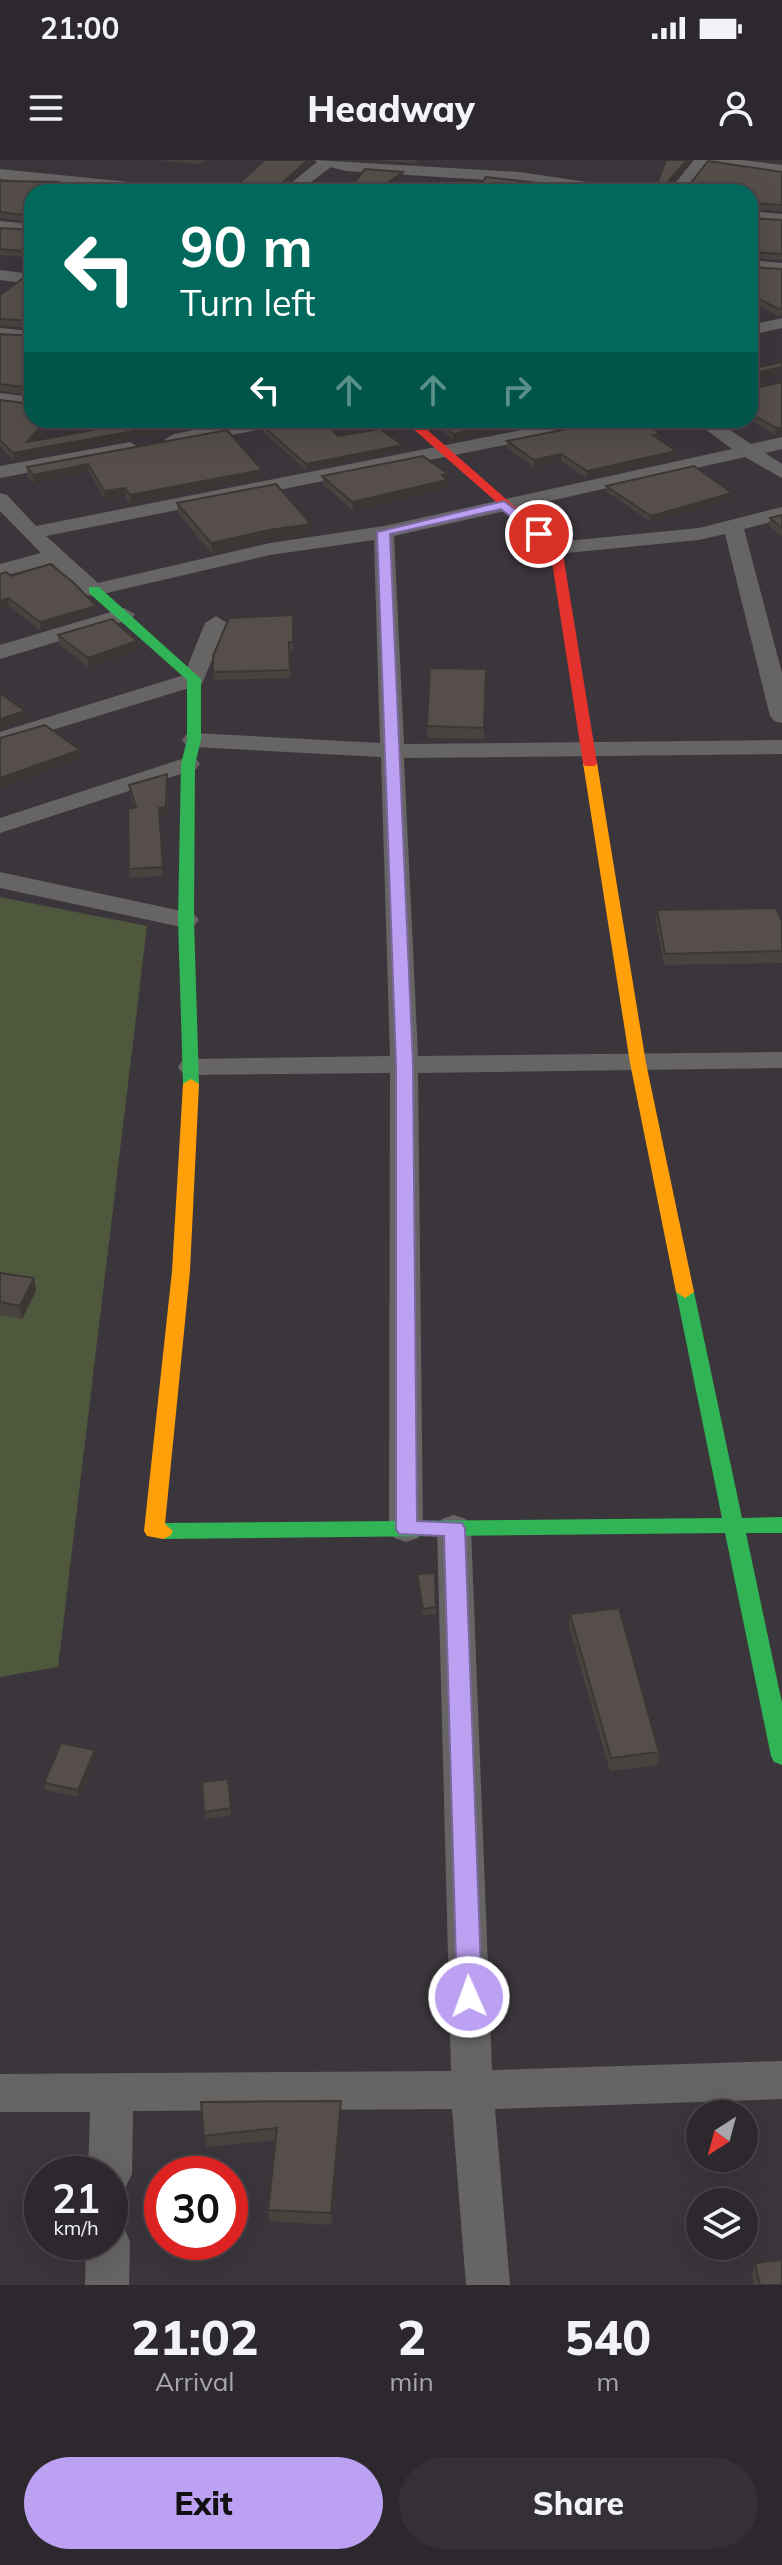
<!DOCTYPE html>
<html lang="en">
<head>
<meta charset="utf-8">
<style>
	body { margin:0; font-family:Mulish,sans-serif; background:#343035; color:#f1f3f6; height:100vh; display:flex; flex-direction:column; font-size:30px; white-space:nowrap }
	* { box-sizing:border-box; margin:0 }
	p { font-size:26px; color:#a6a6aa }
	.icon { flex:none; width:44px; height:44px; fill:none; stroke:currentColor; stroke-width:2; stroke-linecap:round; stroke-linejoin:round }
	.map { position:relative; height:2125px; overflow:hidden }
	.side { display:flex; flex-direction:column; background:#2c282d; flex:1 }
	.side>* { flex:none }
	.top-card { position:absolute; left:24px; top:24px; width:734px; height:244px; border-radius:24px; box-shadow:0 8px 32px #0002,0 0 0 2px #484449; background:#00695c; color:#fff; overflow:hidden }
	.needle { width:52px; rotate:216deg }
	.controls { position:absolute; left:686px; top:1940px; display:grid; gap:16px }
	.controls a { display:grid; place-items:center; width:72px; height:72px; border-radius:50%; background:#2c282d; box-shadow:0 8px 32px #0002,0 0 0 2px #484449; font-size:40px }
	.speed { position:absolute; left:24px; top:1996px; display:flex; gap:16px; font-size:40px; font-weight:700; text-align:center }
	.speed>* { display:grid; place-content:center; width:104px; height:104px; border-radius:50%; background:#2c282d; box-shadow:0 8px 32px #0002,0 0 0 2px #484449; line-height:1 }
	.speed small { font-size:20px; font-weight:400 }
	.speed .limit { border:12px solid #d22; background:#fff; color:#111 }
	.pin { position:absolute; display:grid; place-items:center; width:68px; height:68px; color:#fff; margin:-34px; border:4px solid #fff; border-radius:50%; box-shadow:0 2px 8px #0007 }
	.me { position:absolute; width:88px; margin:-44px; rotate:358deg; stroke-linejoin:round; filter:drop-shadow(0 0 6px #0008) }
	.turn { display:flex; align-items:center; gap:28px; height:168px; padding:0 24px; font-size:36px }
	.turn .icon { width:104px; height:104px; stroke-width:2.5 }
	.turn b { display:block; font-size:56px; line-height:68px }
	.lanes { display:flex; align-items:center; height:76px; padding:0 24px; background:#0003; justify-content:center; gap:40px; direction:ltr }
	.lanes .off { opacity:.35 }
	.eta { display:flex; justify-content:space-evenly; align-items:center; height:136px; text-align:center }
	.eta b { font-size:48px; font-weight:800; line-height:56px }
	.primary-button { display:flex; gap:16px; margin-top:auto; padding:16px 24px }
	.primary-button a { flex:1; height:92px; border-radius:48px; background:#bca0f2; color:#111; font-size:32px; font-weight:800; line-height:92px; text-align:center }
	.primary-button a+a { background:#343035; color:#f1f3f6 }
	.status { display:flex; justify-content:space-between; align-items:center; height:56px; padding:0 40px; background:#2c282d; direction:ltr }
	.status svg { height:22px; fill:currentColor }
	header { display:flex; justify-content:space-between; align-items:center; height:104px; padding:0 24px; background:#2c282d; font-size:36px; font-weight:800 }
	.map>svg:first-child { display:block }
	.green { fill:#4f573c }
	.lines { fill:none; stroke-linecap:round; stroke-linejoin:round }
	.street { fill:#676564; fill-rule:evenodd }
	.fast { fill:#30b455; fill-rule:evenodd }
	.slow { fill:#ff9f0a; fill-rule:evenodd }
	.jam { fill:#e5322d; fill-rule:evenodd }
	.wall { fill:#494340 }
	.shaded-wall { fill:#3c3734 }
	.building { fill:#554e4a; stroke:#3c3734; stroke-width:2 }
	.route { fill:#bca0f2; stroke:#7a689d; stroke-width:2 }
</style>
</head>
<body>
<div class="status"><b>21:00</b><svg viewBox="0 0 49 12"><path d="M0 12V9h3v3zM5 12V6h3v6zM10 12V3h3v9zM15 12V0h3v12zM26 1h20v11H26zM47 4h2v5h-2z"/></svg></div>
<header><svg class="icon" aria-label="menu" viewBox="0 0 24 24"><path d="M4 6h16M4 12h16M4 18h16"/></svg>Headway<svg class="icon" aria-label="person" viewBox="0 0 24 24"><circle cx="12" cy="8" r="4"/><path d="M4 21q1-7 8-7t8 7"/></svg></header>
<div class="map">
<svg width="782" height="2125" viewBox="0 0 782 2125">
	<rect width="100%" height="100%" fill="#3b363c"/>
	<path class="green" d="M0,737L147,766L58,1507L0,1517Z"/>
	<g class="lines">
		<path class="street" d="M315,0L519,12L621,27L629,32H589L519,22L345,11L331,7L298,32H280L317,2Z
			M694,0H742L782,5V15L706,4L684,32H668Z
			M0,9L179,27L187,32H132L0,19Z
			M750,51L782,54V64L750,61Z
			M0,61L32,64V74L0,71Z
			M750,100L782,103V113L750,110Z
			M0,110L32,114V124L0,120Z
			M782,158V168L750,175V165Z
			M0,168L32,171V181L0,178Z
			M0,233L32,237V249L0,245Z
			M248,260H287L278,266L174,286L164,280L174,274Z
			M572,260H610L601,266L46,376L98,423L270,383L384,366L732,289L693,260H715L751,284L782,277V289L765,293L782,304V318L745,297L394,376L404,584L782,580V594L404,598L418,896L782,892V908L418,913L423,1369L418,1378L406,1382L394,1378L389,1369L390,913L192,915L182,913L178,907L182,901L192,899L390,896L381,597L194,587L186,585L182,580L186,575L194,573L380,583L374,380L270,395L94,436L86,435L52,403L0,417V404L41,393L0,351V333L7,335L36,366Z
			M130,282L140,288L137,292L0,318V306Z
			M782,347V359L744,369L782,513V563L774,561L770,556L725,374L699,380L556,394L546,388L556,382L699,368Z
			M124,448L135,454L132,459L0,499V485Z
			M216,456L227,463L202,524L0,586V572L184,515L205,463Z
			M188,597L196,599L200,604L196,609L0,673V658Z
			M0,712L186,752L195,755L199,760L195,765L186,768L0,728Z
			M454,1355L466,1359L471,1368L492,1910L782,1901V1939L495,1949L510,2125H466L452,1949L133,1951L132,2014L125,2028L110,2034V2014H88L90,1952H0V1914L451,1911L437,1368L442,1359Z
			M110,2062L124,2067L130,2082L129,2125H85L86,2082H110Z"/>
		<path class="fast" d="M89,427H99L201,519V580L195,604L194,760L199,924L191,929L183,924L178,760L181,604L187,580V520L89,433Z
			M685,1126L694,1132L742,1358L782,1357V1373H746L782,1543V1605L774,1602L771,1596L725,1373L163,1379L156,1376L153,1371L156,1366L163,1363L722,1358L676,1132Z"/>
		<path class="slow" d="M590,599L597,603L646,903L694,1132L685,1138L676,1132L630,903L583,603Z
			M191,919L199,924L190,1111L165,1364L173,1371L170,1376L163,1379L147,1376L144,1371L172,1111L183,924Z"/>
		<path class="jam" d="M403,260H416L562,388L597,603L595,606H585L583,603L550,389Z"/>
	</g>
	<path class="wall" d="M158,0H205L200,4Z
		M376,0H417L415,3Z
		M666,0H691L667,28H687L782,12V51L750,49V32H476L589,29L654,31Z
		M0,21L59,22V28L57,32H32V62L0,58Z
		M750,55V58L782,60V100L750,98Z
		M0,68L32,70V98L0,95Z
		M750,104V107L782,109V156H777L750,141Z
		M32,120V168L0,166V135Z
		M0,174L32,176V235L0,231Z
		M782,222L775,275L750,260V229Z
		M0,240L32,260H52L35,281L148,260H232L13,300L0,286Z
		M429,260H557L453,280Z
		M605,260H683L653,268L660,274L659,280L676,291V298L586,318L561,301L534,307L507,288V281L602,262Z
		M263,266L318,269L338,276L403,290L306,310L263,272Z
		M227,270L262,318L130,344L126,336L105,339L89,312L34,323L27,316V307Z
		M322,316L448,322L447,328L353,351L323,324Z
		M606,326L732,333L731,339L651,362L606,331Z
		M177,343L311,364V374L269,380L212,394L178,353Z
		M782,355V376L769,366L770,358Z
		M0,414L11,416L96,453L40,470L9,446L0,448Z
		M293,455V490H290V518L214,520L213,496Z
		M58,475L138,490L88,507L59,484Z
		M486,509L484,579L427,578V566Z
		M168,623L167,656L160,657L163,716L130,718L129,709L134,647L130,634L129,625Z
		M657,750L782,762V803L664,805L656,762Z
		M0,1113L34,1118L36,1131L22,1159L0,1155Z
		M435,1413L436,1454L423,1455L417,1421V1414Z
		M570,1454L659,1592L658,1605L610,1611L569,1467Z
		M96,1597L79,1637L45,1630L44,1623Z
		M228,1619L231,1655L205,1659L202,1622Z
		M201,1942L341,1953L332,2065L269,2061L268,2050L276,1980L206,1987Z
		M755,2103L782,2125H754L752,2115Z"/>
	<path class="shaded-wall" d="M308,0H313V2L279,32H272Z
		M687,0H691L666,30V24Z
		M403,12V18L382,32H374Z
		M782,207V214L750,220V214Z
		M46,260H52L28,289L27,282Z
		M194,260H232L13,300V293Z
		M522,260H557L453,280V274Z
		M659,260H683L646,270L647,263Z
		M776,268H782V275H775Z
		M403,285V290L306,310V304Z
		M676,291V298L586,318L587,311Z
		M561,294V301L534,307V300Z
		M88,304L89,312L34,323L33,315Z
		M262,310V318L130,344V335Z
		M448,314L447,328L353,351L352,342Z
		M125,328L126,336L105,339L104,331Z
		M732,333L731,339L651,362V356Z
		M311,364V374L269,380L212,394L211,383L269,370Z
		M8,438L9,446L0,448V441Z
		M96,446V453L40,470V462Z
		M137,481L138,490L88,507V498Z
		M25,551L26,561L0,569V559Z
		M80,590L81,599L0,628V618Z
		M167,614V656L160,657L163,716L159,648Z
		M34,1118L36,1131L22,1159L20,1146Z
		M95,1590L96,1597L79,1637L78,1630Z
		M341,1941V1953L332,2065L331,2053Z"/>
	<path class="building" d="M265,0H308L272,32H229Z
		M666,0H687L666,24V28H687L708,1L782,12V45L750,43V32H476L486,17L589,29L654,31Z
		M365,9L403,12L374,32H347Z
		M0,21L59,22L54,32H32V56L0,52Z
		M750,55V58L782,60V94L750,92Z
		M0,68L32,70V92L0,89Z
		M750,104V107L782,109V149H778L750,134Z
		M22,119L32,120V164V161L0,159V135Z
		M0,174L32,176V228L0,224Z
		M782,202V207L750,214V209Z
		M782,222V268H776L750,253V229Z
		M0,240L32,244V260H46L27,282L148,260H194L13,293L0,280Z
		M297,260H312L318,269L329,267L338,276L380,269L403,285L306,304L263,266Z
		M437,260H522L453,274Z
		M605,260H659L647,263L660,274L653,275L676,291L587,311L561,294L534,300L507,281L602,262Z
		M227,270L262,310L130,335L125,328L104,331L88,304L33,315L27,307Z
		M423,296L448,314L442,315L447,320L352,342L322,316Z
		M694,306L732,333L651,356L606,326Z
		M276,324L311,364L269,370L211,383L177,343Z
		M782,355V368L770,358Z
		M50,404L74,423L96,446L40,462L8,438L0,441V414L6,412L11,416Z
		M293,455V482H289L290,510L213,512V496L229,458Z
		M112,459L137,481L88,498L58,475Z
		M430,508L486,509L484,568L427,566Z
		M0,533L25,551L0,559Z
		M45,565L80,590L0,618V578Z
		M167,614L166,647L159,648L163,707L129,709L128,649L136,647L129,625Z
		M776,748L782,762V791L665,794L657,750Z
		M0,1113L34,1118L20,1146L0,1142Z
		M435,1413L436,1447L423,1449L417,1414Z
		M619,1448L659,1592L611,1598L570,1454Z
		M61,1583L95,1590L78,1630L44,1623Z
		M228,1619L231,1648L204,1652L202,1622Z
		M341,1941L331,2053L268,2050L277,1968L204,1976L201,1942Z
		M782,2100V2125H760L755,2103Z"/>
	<path class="route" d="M504,341L543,371V376H534L501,349L390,374L413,905L417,1361L462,1363L465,1368L482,1837L478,1844L469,1848L460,1844L457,1837L444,1376L399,1374L396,1369V905L377,372Z"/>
</svg>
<div class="controls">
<a><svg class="needle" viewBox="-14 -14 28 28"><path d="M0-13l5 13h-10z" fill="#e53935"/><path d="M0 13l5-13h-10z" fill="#a6a6aa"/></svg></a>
<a><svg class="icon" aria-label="layers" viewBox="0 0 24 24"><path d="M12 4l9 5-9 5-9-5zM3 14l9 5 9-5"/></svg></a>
</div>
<div class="speed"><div>21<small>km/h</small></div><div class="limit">30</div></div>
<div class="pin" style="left:539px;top:374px;background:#d93025"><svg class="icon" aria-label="arrive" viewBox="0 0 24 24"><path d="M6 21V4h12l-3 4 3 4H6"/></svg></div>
<svg class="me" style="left:469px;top:1837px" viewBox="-20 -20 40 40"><circle r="17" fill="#bca0f2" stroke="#fff" stroke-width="3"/><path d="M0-11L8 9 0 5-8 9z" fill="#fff"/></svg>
<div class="top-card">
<div class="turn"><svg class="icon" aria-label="left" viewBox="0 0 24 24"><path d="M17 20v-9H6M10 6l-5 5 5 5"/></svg><div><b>90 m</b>Turn left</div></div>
<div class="lanes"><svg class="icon" aria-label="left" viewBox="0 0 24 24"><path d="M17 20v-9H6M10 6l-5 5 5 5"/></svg><svg class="icon off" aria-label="ahead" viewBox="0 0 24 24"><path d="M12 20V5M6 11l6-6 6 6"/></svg><svg class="icon off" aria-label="ahead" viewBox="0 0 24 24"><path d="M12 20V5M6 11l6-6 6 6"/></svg><svg class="icon off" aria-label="right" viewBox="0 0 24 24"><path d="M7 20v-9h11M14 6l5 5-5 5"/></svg></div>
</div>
</div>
<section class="side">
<div class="eta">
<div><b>21:02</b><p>Arrival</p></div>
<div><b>2</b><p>min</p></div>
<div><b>540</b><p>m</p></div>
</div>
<div class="primary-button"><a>Exit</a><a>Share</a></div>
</section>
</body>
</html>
